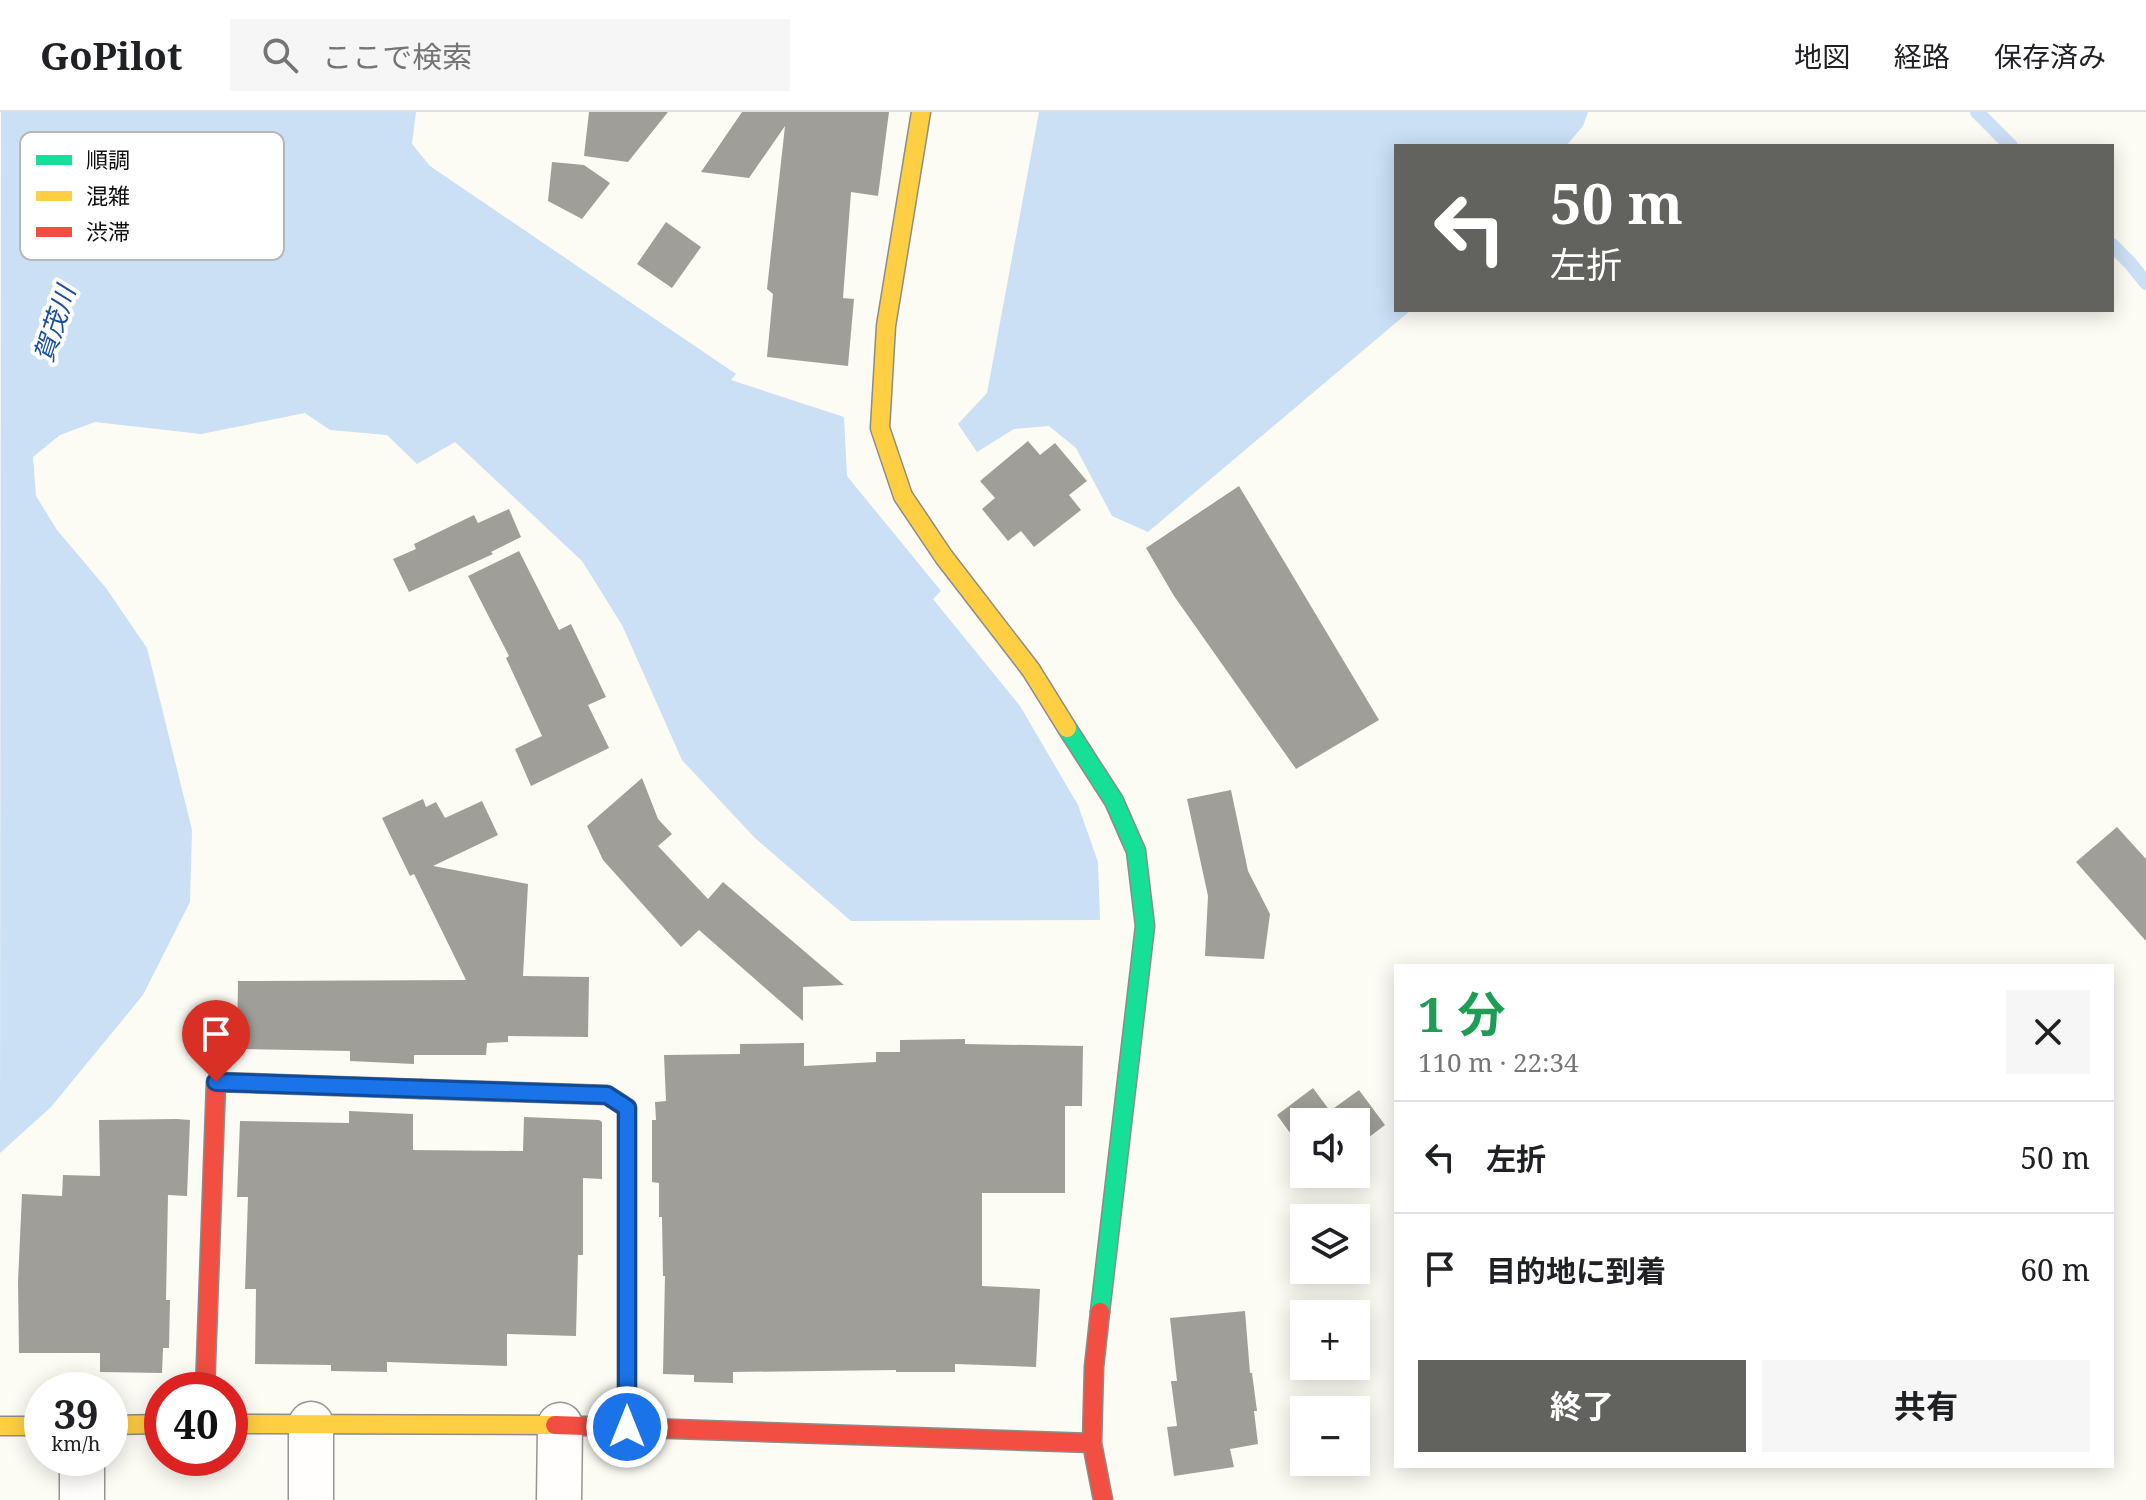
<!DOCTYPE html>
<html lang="ja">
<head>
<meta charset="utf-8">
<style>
	body { margin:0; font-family:"Noto Serif","Noto Sans JP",serif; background:#f6f6f6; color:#202124; height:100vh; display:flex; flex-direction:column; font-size:30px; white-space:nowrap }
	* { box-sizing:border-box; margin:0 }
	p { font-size:26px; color:#757577 }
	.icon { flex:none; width:44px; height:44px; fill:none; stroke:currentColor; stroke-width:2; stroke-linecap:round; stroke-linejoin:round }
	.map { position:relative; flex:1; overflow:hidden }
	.drawer { position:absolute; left:1394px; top:852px; width:720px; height:504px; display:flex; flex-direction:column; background:#fff; border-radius:0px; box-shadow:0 4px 20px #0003 }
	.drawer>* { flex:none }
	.hud { position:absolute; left:1394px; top:32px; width:720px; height:168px; border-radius:0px; box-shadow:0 4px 20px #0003; background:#62625f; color:#fff; overflow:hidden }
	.fabs { position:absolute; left:1290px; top:996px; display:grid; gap:16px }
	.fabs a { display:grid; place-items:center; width:80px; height:80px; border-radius:0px; background:#fff; box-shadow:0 4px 20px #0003; font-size:40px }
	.speed { position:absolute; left:24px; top:1260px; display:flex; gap:16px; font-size:40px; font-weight:700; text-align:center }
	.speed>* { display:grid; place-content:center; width:104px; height:104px; border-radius:50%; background:#fff; box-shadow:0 4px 20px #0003; line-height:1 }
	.speed small { font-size:20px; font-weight:400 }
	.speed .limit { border:12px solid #d22; background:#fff; color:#111 }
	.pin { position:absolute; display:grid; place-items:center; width:68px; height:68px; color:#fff; margin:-82px -34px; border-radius:50% 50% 50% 0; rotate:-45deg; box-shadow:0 0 8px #0007 }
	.pin .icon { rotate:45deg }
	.me { position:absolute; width:88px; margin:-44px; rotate:0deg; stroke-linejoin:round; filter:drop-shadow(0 0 6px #0008) }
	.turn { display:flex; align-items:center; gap:28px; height:168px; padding:0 24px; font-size:36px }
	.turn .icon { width:104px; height:104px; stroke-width:2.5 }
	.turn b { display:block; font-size:56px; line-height:68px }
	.round { display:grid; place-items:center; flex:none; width:84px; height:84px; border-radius:0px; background:#f6f6f6 }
	.summary { display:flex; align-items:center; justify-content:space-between; height:136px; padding:0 24px }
	h1 { font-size:48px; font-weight:700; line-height:60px; color:#1e9e55 }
	.action { display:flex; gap:16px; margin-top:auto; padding:16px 24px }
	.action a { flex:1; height:92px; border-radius:0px; background:#62625f; color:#fff; font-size:32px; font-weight:700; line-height:92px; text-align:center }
	.action a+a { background:#f6f6f6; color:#202124 }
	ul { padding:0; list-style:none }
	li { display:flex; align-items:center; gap:24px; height:112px; padding:0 24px; border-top:2px solid #e0e0e0 }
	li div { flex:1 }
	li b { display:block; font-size:30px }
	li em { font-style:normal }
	header { display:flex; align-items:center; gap:48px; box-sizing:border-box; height:112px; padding:0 40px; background:#fff; border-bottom:2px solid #e0e0e0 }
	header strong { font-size:38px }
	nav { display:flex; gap:44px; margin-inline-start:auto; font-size:28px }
	.search { width:560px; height:72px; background:#f6f6f6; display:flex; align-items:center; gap:20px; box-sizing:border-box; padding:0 28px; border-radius:0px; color:#757577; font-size:30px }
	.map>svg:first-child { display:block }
	.water { fill:#cbdff5 }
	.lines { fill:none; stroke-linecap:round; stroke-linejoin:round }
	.stream { stroke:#cbdff5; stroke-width:14 }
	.building { fill:#a09e99 }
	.street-casing { stroke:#969592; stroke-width:47 }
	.fast-casing { stroke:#8c8c89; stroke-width:21 }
	.slow-casing { stroke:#8c8c89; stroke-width:21 }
	.jam-casing { stroke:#8c8c89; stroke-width:21 }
	.street { stroke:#fffefd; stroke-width:44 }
	.fast { stroke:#16e098; stroke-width:18 }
	.slow { stroke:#ffcf43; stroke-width:18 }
	.jam { stroke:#f24e42; stroke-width:18 }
	.route-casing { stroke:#114b97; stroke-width:20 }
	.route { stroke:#1a73e8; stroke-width:14 }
	.labels { text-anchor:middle; stroke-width:8; stroke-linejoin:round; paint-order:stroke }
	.water-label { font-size:26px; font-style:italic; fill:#194ea0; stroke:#fff }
	.key { fill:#fff; stroke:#b7b7b7; stroke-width:2 }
	.key-label { font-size:22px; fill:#0f0f0f }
</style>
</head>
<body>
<header>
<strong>GoPilot</strong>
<div class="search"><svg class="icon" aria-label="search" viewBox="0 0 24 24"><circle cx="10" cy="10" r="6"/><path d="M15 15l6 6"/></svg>ここで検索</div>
<nav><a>地図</a><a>経路</a><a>保存済み</a></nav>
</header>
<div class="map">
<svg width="2146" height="1388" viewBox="0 0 2146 1388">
	<rect width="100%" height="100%" fill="#fcfbf4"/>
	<path class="water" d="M1,0H416L412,32L430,54L736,262L731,268L844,305L847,364L941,479L933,487L1020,594L1078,693L1098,750L1100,808L851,809L755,726L682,648L622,513L582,449L455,330L417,352L387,323L330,318L305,301L201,322L95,310L60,323L33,345L36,384L57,418L106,476L147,536L192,718L190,790L143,883L51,995L0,1041Z
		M1039,0H1588L1583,14L1566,34H1396V198H1411L1148,420L1112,404L1076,336L1049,314L1014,317L977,340L958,312L987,281Z"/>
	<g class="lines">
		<path class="stream" d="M1977,0L2011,34
			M2112,133L2130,151L2146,171"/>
	</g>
	<path class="building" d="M589,0H668L628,50L584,44Z
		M742,0H889L878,84L851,80L843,186L854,187L848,254L767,245L773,182L767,177L785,14L749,66L701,60Z
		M552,50L584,53L610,71L582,107L548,89Z
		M666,110L701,135L672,176L637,152Z
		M1028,329L1040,343L1055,331L1087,369L1069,383L1081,398L1034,435L1021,419L1008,429L982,397L995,386L980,369Z
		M1239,374L1379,608L1296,657L1174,484L1146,436Z
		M509,397L521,425L491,440L493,442L409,480L393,447L416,437L414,432L474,403L478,411Z
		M519,439L559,518L571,512L606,585L588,593L609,636L531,674L515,637L542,624L506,546L509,544L468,464Z
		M642,666L658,707L672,722L658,734L708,787L723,770L844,873L803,875V909L699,818L681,835L603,748L587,714Z
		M1231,678L1248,759L1270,802L1264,847L1205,844L1208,784L1187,687Z
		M423,687L426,695L436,690L445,706L482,689L498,723L433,754L528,772L523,864L589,865L588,925L508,924V930L487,931L486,943H414V952L350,949V939L237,937L238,869L466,868L414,762L410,764L382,706Z
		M2117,715L2146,747V829L2076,750Z
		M965,927V932L1083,934L1082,994H1065V1081H982V1174L1040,1177L1036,1255L955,1252V1260H896V1258L733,1260V1271L694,1270V1263L663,1262L665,1164H663L662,1105H659V1071L652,1070V1008H656L655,990L666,989L664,943L740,942V932L804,931V954L876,950V940H900V928Z
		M1313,976L1330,999L1359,978L1385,1013L1356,1035V1010H1304V1040L1277,1003Z
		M349,999L413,1002V1038L523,1039L524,1005L599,1008L602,1010V1067L583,1066V1143H578L576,1224L507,1222V1254L387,1250V1260L331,1259V1253L255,1252L256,1177H245L248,1085H237L240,1009L349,1011Z
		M177,1007L190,1008L187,1084L168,1083L166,1188H170L169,1236H163L162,1261L100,1260V1241H19L18,1170L22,1082L62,1084L63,1063L100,1064L99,1008Z
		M1245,1199L1250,1261H1252L1257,1299H1254L1258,1332L1230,1337L1234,1355L1174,1364L1167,1315L1177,1314L1171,1269H1177L1170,1206Z"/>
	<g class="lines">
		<defs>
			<path id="street" d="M82,1388V1346
				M311,1388V1312
				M559,1388L560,1313"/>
			<path id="fast" d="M1067,616L1114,689L1136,739L1145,814L1100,1200
				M421,977L607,983L627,996V1315"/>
			<path id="slow" d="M921,0L886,214L880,316L903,384L944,445L1031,558L1067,616
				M230,1312L555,1313
				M110,1313L162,1312
				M0,1314H42"/>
			<path id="jam" d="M1100,1200L1094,1255L1092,1331L1103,1388
				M205,1278L216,970L421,977
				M555,1313L1092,1331"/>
		</defs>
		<use href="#street" class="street-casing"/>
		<use href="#fast" class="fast-casing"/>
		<use href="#slow" class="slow-casing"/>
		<use href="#jam" class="jam-casing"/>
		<use href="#street" class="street"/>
		<use href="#fast" class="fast"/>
		<use href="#slow" class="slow"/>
		<use href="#jam" class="jam"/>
	</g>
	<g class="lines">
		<defs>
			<path id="route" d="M216,970L607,983L627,996V1315"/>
		</defs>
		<use href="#route" class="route-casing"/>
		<use href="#route" class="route"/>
	</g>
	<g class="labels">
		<g class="water-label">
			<text transform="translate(55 212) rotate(-72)" y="9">賀茂川</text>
		</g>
	</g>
	<rect x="20" y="20" width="264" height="128" rx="12" class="key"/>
	<rect x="36" y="43" width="36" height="10" fill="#16e098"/>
	<rect x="36" y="79" width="36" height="10" fill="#ffcf43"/>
	<rect x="36" y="115" width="36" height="10" fill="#f24e42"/>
	<g class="key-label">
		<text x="86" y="56">順調</text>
		<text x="86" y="92">混雑</text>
		<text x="86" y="128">渋滞</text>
	</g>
</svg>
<div class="fabs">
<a><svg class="icon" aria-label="sound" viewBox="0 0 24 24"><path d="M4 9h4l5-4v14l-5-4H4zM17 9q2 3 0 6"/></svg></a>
<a><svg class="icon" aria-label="layers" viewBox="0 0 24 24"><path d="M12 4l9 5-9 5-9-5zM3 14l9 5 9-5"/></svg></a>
<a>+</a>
<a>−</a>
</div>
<div class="speed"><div>39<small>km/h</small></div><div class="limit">40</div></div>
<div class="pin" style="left:216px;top:970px;background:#d93025"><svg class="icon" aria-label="arrive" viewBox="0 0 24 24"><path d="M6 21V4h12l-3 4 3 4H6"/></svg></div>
<svg class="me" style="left:627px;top:1315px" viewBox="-20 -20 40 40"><circle r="17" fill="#1a73e8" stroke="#fff" stroke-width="3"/><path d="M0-11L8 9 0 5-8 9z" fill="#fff"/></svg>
<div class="hud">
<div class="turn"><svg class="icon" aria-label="left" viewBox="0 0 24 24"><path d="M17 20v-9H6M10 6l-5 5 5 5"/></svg><div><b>50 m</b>左折</div></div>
</div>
<section class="drawer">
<div class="summary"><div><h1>1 分</h1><p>110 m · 22:34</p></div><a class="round"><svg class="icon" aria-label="close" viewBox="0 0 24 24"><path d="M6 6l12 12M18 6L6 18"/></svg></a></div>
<ul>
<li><svg class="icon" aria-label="left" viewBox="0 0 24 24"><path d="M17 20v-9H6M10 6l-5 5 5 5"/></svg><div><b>左折</b></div><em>50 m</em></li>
<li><svg class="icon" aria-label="arrive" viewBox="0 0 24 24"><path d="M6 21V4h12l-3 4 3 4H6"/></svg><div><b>目的地に到着</b></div><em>60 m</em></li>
</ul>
<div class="action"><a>終了</a><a>共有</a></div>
</section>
</div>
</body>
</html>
